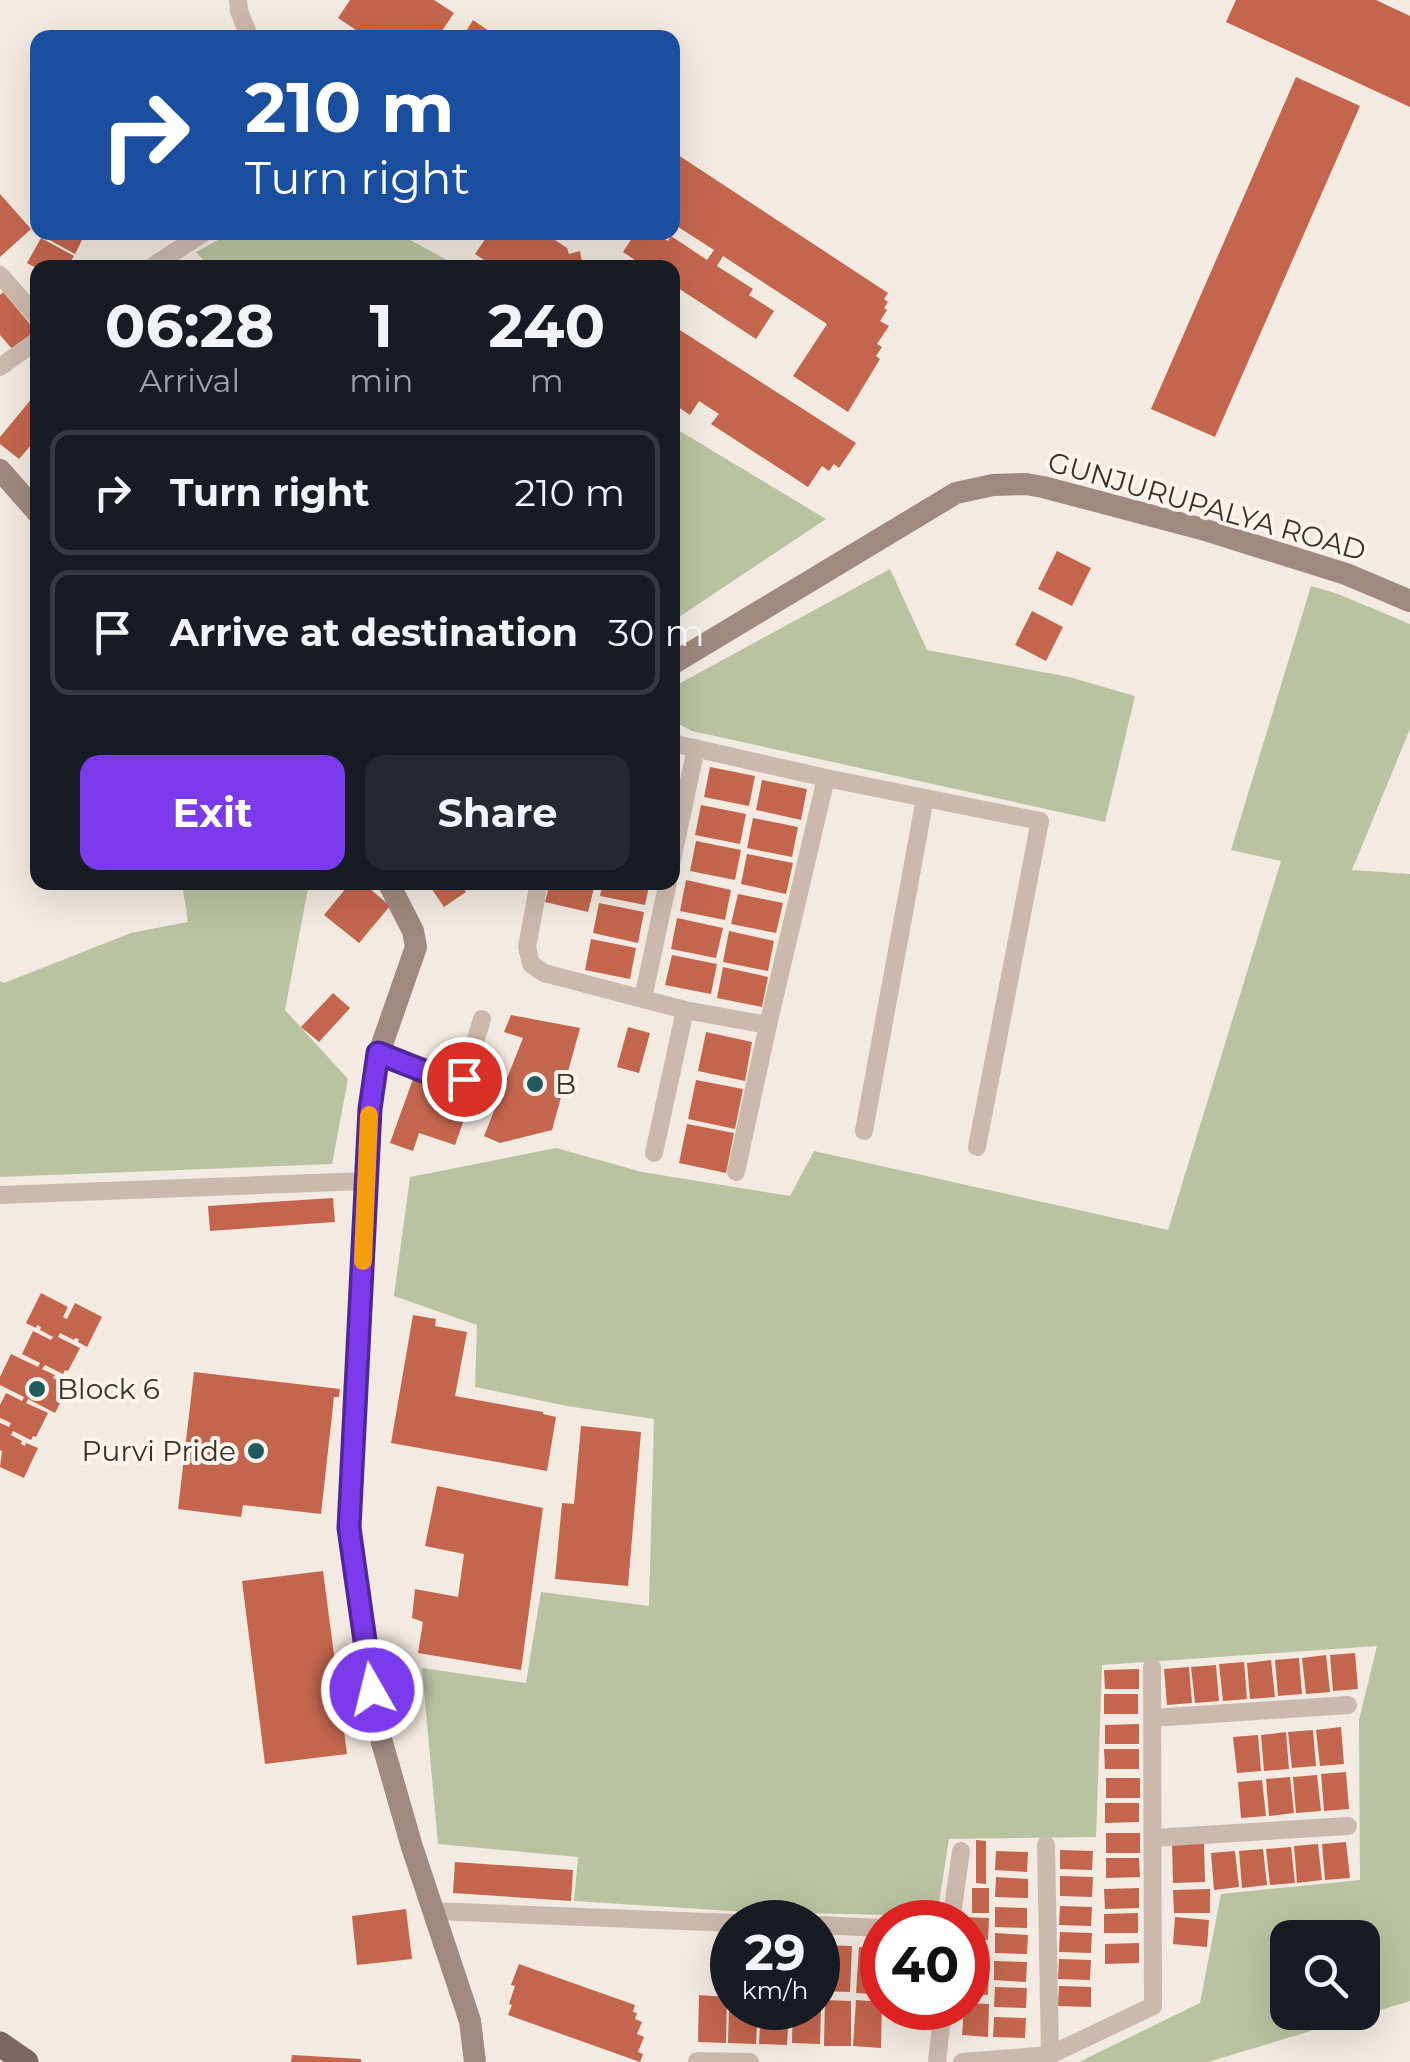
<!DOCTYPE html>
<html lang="en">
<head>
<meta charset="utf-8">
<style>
	body { margin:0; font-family:Montserrat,sans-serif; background:#242831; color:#f1f3f6; height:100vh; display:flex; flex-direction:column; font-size:38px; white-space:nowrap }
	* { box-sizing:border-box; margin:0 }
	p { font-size:32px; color:#9ea1a6 }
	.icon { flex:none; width:55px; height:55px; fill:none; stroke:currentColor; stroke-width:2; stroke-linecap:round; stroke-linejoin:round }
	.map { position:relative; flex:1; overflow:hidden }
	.side { position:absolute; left:30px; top:260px; width:650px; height:630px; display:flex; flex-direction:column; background:#171b24; border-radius:20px; box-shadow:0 10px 40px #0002 }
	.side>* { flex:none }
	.guide { position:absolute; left:30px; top:30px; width:650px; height:210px; border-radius:20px; box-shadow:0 10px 40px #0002; background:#1a4fa0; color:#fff; overflow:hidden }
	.buttons { position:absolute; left:1270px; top:1920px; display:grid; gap:20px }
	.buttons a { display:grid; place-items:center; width:110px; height:110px; border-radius:20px; background:#171b24; box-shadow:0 10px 40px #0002; font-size:50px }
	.speed { position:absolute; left:710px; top:1900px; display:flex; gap:20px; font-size:50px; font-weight:700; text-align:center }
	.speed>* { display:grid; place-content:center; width:130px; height:130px; border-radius:50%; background:#171b24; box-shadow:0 10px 40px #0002; line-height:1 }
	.speed small { font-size:25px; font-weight:400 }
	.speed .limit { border:15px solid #d22; background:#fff; color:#111 }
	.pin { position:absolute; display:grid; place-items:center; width:85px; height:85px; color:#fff; margin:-42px; border:5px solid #fff; border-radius:50%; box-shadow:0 2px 10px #0007 }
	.me { position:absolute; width:110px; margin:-55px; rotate:352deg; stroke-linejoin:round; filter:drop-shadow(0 0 8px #0008) }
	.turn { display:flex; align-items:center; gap:35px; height:210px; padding:0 50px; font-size:45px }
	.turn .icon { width:130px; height:130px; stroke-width:2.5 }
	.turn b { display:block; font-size:70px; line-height:85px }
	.eta { display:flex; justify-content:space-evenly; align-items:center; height:170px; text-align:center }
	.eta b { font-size:60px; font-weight:700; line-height:70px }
	.button { display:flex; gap:20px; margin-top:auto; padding:20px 50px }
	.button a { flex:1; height:115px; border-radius:20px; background:#7c3aed; color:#fff; font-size:40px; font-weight:700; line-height:115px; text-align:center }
	.button a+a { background:#242831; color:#f1f3f6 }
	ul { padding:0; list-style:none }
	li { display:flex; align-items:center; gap:30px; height:125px; margin:0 20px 15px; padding:0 30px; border:5px solid #363941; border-radius:20px }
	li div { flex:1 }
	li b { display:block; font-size:38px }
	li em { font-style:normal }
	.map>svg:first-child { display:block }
	.green { fill:#b9c3a1; fill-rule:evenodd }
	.building { fill:#c4664e }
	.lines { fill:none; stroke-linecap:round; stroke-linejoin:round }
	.street { stroke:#ccb9ad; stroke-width:18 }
	.secondary { stroke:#a0897e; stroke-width:22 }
	.primary { stroke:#7c665d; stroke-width:25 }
	.route-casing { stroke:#51269a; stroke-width:25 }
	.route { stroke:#7c3aed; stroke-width:18 }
	.slow { stroke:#f59e0b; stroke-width:18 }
	.poi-dot { fill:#215a5c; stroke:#faf4ee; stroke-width:4 }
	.labels { text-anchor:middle; stroke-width:8; stroke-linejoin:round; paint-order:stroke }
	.street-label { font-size:28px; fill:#3a2f2b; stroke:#faf4ee }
	.poi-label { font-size:28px; fill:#3a2f2b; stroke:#faf4ee; text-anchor:start }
</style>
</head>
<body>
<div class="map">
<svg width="1410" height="2062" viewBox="0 0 1410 2062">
	<rect width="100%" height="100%" fill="#f3eae1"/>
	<path class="green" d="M231,233H397L460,267H209L196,252Z
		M673,427L826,519L673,621Z
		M890,569L927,650L1069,677L1135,696L1105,822L692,731L673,721V687Z
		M1311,586L1338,594L1410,624V729L1352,870L1410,874V2001L1208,2062H1079L1200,2003L1221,1894L1360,1880L1359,1720L1377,1646L1102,1665L1096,1837L949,1839L937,1916L747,1912L574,1901L578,1857L438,1844L422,1668L526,1683L541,1592L649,1606L654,1419L567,1406L475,1387L477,1325L394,1296L410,1177L556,1148L642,1172L790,1196L814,1151L1168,1230L1281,861L1231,850ZM1288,1938H1362V2012H1288Z
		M182,883H309L285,1010L348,1079L332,1164L0,1177V981L4,983L131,933L188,922Z"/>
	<path class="building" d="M350,0H434L454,13L437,38H368L338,18Z
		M1236,0H1376L1410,16V107L1226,22Z
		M473,20L499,38H462Z
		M1296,77L1360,106L1215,437L1151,409Z
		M672,151L888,293L884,299L888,302L884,308L887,310L880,321L889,326L877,344L882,347L876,356L880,359L848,412L793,376L827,324L723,256L717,266L753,289L749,295L774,311L756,339L672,284V268H647L623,252L636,232H654L668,241L671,236L707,260L714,250L672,223Z
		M0,194L31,229L0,257Z
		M47,232H86L75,254L44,237Z
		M490,232H543L567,248L569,254L580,251L583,268H496L475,254Z
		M41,238L74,256L67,268H36L27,263Z
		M3,292L36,331L13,350L0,335V295Z
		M672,325L856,443L839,468L834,464L829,471L822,466L808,487L711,424L719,414L699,401L690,415L672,403Z
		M38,391V437L19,459L0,444V437Z
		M1057,551L1091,568L1072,606L1038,589Z
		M1032,611L1063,627L1046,661L1015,645Z
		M710,767L755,776L749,806L704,797Z
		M762,780L807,789L801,820L756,810Z
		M701,805L746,814L740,844L695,835Z
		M753,818L798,827L792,857L747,848Z
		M696,841L741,850L735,880L690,871Z
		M747,854L793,863L786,894L741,884Z
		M686,880L731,890L725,920L680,911Z
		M351,882H362L390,906L359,943L324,915Z
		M427,882H459L466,892L444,907Z
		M550,882L595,884L588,912L545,902Z
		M603,882H650L645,905L600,896Z
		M738,894L783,903L776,933L731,924Z
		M599,903L644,912L638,943L593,933Z
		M677,918L723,928L716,958L671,949Z
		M729,931L774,941L768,971L723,962Z
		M591,939L636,948L630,979L585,970Z
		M672,955L717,964L711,994L665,985Z
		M723,967L768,977L762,1007L717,998Z
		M333,993L350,1008L319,1042L301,1027Z
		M511,1015L580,1028L552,1130L500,1143L484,1136L523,1038L504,1032Z
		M628,1027L650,1033L639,1073L617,1067Z
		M706,1032L752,1042L745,1081L698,1071Z
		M413,1079L471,1100L455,1145L419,1133L413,1151L390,1143Z
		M696,1080L743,1089L735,1129L688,1119Z
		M687,1124L734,1133L726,1173L679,1163Z
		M333,1198L335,1222L210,1231L208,1206Z
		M41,1293L68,1307L63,1317L67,1319L75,1303L102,1317L87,1347L78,1342L79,1339L75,1338L74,1340L60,1333L58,1337L80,1348L68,1371L65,1370L63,1374L45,1365L42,1369L55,1375L53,1378L57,1380L59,1377L70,1383L55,1413L28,1399L26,1403L48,1413L36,1437L33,1436L31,1440L13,1431L11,1435L22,1441L21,1444L25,1446L26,1443L38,1448L24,1478L0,1467L2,1451L0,1450V1423L9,1427L11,1423L0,1418V1405L6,1393L22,1401L24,1397L0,1385V1377L11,1354L38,1367L40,1363L22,1354L33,1331L51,1340L53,1337L40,1330L41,1327L37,1325L36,1328L26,1323Z
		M413,1315L436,1319L435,1326L467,1332L455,1396L543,1412V1414L556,1417L547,1471L391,1443Z
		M194,1372L340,1389L339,1397H334L321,1514L243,1505L241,1517L178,1509Z
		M581,1426L641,1432L628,1586L555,1579L562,1503L574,1504Z
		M437,1486L543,1508L521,1670L418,1653L423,1622L412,1618L415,1589L458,1597L464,1554L425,1546Z
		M323,1571L347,1754L265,1764L242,1581Z
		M1355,1653L1358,1689L1333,1691L1330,1655Z
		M1326,1655L1330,1692L1306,1694L1302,1658Z
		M1299,1658L1302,1694L1278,1696L1275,1660Z
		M1271,1660L1275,1697L1250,1699L1247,1663Z
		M1244,1662L1247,1699L1223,1701L1219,1664Z
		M1216,1665L1219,1701L1195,1703L1191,1667Z
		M1189,1667L1192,1703L1167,1705L1164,1669Z
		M1139,1669V1689H1105L1104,1670Z
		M1104,1694H1138V1714H1104Z
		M1139,1724V1744H1105V1725Z
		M1341,1727L1344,1764L1320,1766L1316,1730Z
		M1313,1730L1316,1766L1292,1768L1288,1732Z
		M1286,1732L1289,1769L1264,1771L1261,1735Z
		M1258,1735L1261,1771L1237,1773L1233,1737Z
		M1104,1749H1139V1769H1105Z
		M1346,1772L1349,1809L1324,1811L1321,1774Z
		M1317,1775L1321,1811L1296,1813L1293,1777Z
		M1290,1777L1294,1813L1269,1816L1266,1779Z
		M1106,1778H1140V1798H1106Z
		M1262,1780L1266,1816L1241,1818L1238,1782Z
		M1105,1803H1139V1822L1105,1823Z
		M1106,1833H1140V1853H1106Z
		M976,1840L986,1841V1884L976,1883Z
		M1346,1842L1350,1878L1325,1880L1322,1844Z
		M1172,1843H1204L1205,1882L1173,1883Z
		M1318,1844L1322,1880L1297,1883L1294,1846Z
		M1291,1847L1295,1883L1270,1885L1266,1849Z
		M1263,1849L1267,1885L1242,1888L1239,1851Z
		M1060,1850L1093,1851L1092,1870L1060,1869Z
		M996,1851L1028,1852L1027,1872L995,1870Z
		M1235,1851L1239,1887L1214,1890L1211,1853Z
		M1106,1858H1139L1140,1877L1106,1878Z
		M455,1862L573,1870L571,1901L453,1893Z
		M1060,1876L1093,1877L1092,1897L1060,1896Z
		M996,1877L1028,1879V1898L995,1897Z
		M972,1888H989V1913H972Z
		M1139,1888V1908L1105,1909L1104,1889Z
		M1210,1889V1913H1174L1173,1890Z
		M1060,1906L1092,1907L1091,1926L1059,1925Z
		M995,1907L1027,1908V1928L995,1927Z
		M406,1909L412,1959L357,1965L352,1916Z
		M1138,1913V1933H1104V1914Z
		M962,1917L989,1918L988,1940L968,1939V1922H962Z
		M1175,1917L1209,1920L1207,1947L1173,1944Z
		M1060,1932L1092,1933L1091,1953L1059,1952Z
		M995,1933L1028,1935L1027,1954L995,1953Z
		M1139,1943V1963L1105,1964V1944Z
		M821,1945L852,1946L850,1992L819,1991Z
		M968,1945L987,1946L986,1968L968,1967Z
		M859,1947L882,1949V1995L856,1993Z
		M1059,1959L1091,1960L1090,1980L1058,1979Z
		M994,1961L1027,1962L1026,1982L994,1980Z
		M519,1964L635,2005L633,2012L637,2013L635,2019L642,2022L637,2034L644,2037L638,2052L643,2054L640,2062L508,2015L512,2005L509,2004L515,1986L511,1985Z
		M968,1972L989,1973L988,1995L968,1994Z
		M1059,1986L1091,1987V2007L1058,2006Z
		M995,1987L1027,1988L1026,2008L994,2007Z
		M699,1995L727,1997L726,2043L698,2042Z
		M825,2000L851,2001V2046H824Z
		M856,2000L882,2002L881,2048L853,2046Z
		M968,2003L989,2004L988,2037L962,2035L964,2008H968Z
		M729,2008H758L756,2044L728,2043Z
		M761,2008H789L787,2045L759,2044Z
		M793,2008H821L820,2044L792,2043Z
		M994,2017L1026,2018L1025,2038L993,2037Z
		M292,2055L361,2059V2062H291Z"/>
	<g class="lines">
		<path class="street" d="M238,0L239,11L250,38
			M150,268L205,232
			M0,275L38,318
			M0,367L38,340
			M672,743L826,778L1040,821L977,1147
			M672,860L696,748
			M539,882L527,947L531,964L544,973L685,1010L768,1025
			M643,998L668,882
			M379,1053L449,1081L459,1082L464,1079L482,1019
			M864,1131L925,798
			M654,1153L685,1010
			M736,1172L768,1025L826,778
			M0,1195L366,1181
			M1152,1718L1348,1705
			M1153,1838L1348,1826
			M1046,1845L1050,2055
			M433,1911L732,1923
			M951,1922L961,1851
			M818,1925L882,1928
			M697,2061L750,2062
			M937,2062L943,2008
			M962,2062L1050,2055L1153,2006L1152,1667"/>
		<path class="secondary" d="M0,470L38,513
			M672,664L956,493L993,485L1026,484L1043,487L1202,529L1346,574L1410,601
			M388,882L413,931L416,947L379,1053L370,1109L349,1528L375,1718L412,1847L470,2021L475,2062"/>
		<path class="primary" d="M0,2044L26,2062"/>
	</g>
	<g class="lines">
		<defs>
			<path id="route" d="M372,1690L349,1528L370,1109L378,1053L449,1081L459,1082L464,1079"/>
		</defs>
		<use href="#route" class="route-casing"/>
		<use href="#route" class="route"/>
		<path class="slow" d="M363,1261L369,1115"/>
	</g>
	<g class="poi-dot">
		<circle cx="535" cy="1084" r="10"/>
		<circle cx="37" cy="1389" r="10"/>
		<circle cx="256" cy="1451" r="10"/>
	</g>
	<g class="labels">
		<g class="street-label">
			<text transform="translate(1207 506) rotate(16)" y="10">GUNJURUPALYA ROAD</text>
		</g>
		<g class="poi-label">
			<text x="555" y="1094">B</text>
			<text x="57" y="1399">Block 6</text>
			<text x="236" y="1461" text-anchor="end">Purvi Pride</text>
		</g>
	</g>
</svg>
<div class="buttons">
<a><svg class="icon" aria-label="search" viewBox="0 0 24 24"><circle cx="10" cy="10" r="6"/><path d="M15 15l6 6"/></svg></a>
</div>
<div class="speed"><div>29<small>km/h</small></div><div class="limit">40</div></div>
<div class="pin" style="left:464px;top:1079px;background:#d93025"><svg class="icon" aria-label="arrive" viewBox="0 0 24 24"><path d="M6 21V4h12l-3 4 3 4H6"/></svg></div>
<svg class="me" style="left:372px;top:1690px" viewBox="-20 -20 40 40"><circle r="17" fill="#7c3aed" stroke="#fff" stroke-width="3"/><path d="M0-11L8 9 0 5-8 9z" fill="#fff"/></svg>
<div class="guide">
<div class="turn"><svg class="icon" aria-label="right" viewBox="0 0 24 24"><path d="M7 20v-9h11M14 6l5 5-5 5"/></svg><div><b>210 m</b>Turn right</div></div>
</div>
<section class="side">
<div class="eta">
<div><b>06:28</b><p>Arrival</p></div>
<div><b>1</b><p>min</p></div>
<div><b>240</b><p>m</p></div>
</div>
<ul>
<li><svg class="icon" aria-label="right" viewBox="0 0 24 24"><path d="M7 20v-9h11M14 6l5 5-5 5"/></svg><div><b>Turn right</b></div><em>210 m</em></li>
<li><svg class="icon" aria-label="arrive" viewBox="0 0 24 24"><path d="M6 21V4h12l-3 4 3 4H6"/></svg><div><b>Arrive at destination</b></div><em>30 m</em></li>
</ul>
<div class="button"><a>Exit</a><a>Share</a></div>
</section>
</div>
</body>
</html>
